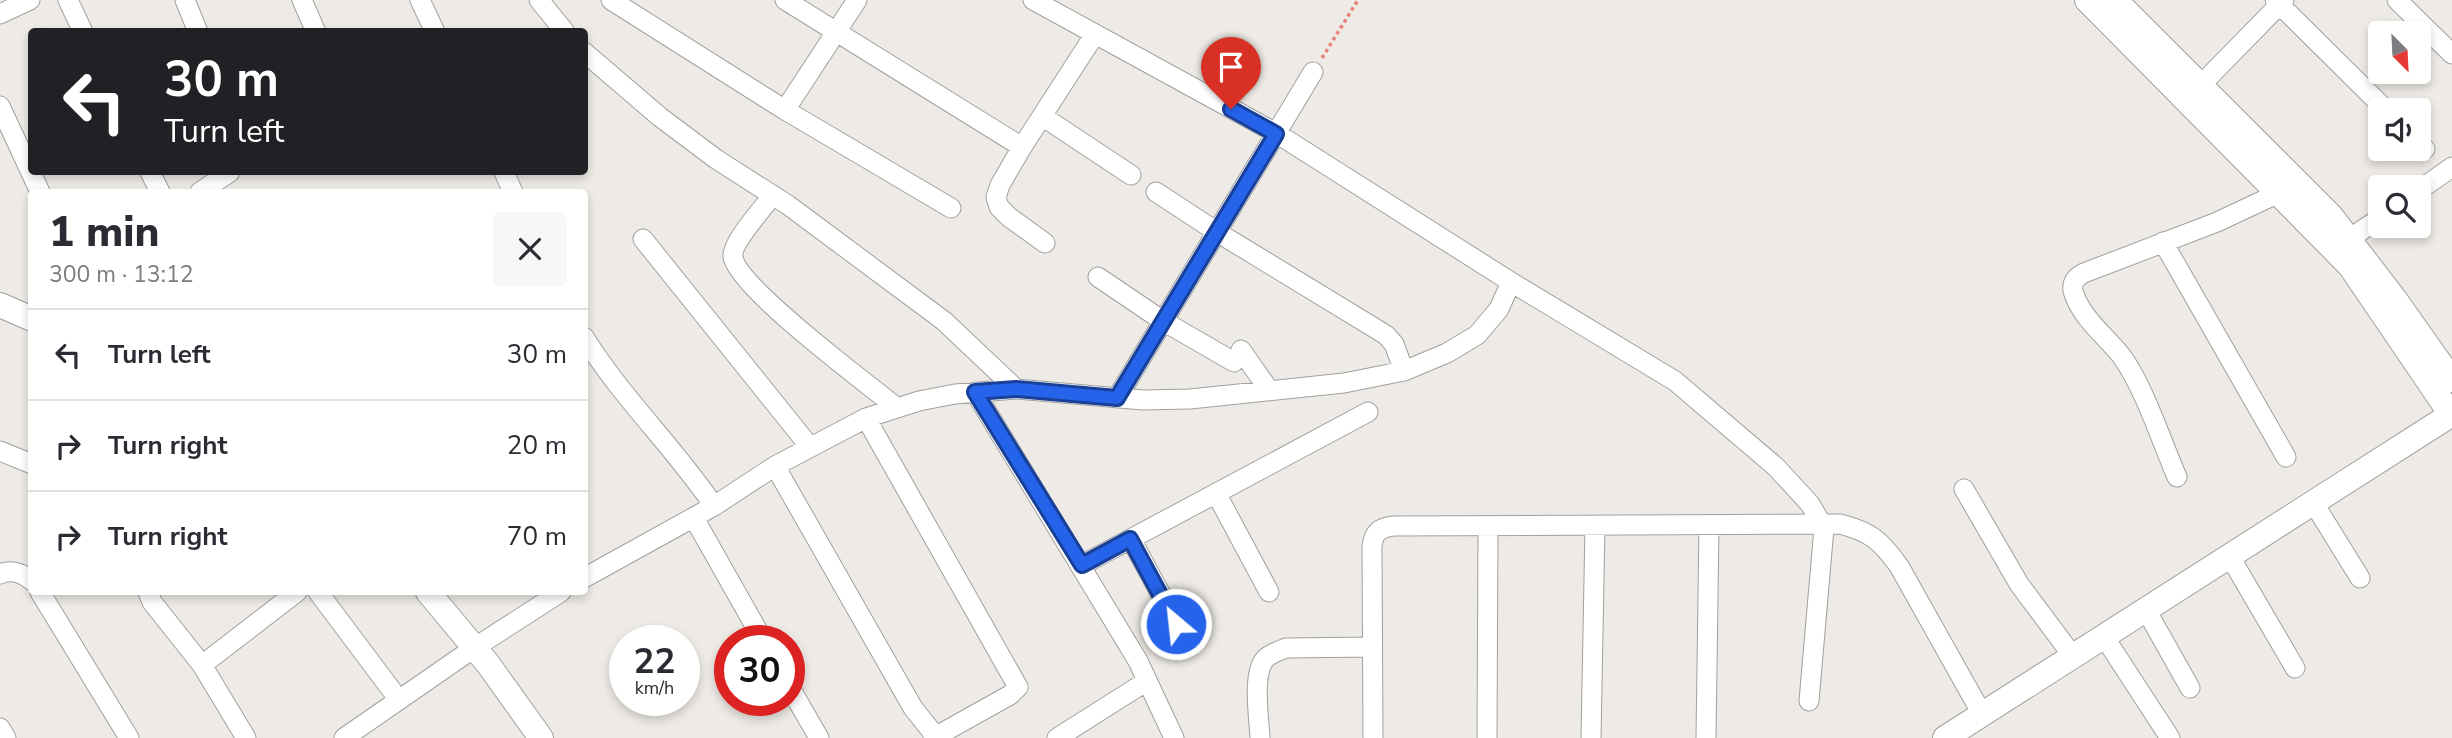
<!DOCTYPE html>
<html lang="en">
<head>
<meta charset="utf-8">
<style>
	body { margin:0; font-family:"Nunito Sans",sans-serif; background:#f7f7f7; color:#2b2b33; height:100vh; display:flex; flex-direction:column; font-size:26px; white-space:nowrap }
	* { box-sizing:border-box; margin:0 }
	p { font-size:23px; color:#7c7c81 }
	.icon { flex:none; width:38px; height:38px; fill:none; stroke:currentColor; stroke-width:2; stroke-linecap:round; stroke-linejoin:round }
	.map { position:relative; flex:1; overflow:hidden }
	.side { position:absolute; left:28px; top:189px; width:560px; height:406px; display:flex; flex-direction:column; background:#fff; border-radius:7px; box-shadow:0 4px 10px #0003 }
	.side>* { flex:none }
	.top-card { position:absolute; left:28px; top:28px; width:560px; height:147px; border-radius:7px; box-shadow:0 4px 10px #0003; background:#202124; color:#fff; overflow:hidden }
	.needle { width:46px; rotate:156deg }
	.controls { position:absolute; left:2368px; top:21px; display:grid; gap:14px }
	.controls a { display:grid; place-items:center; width:63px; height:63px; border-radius:7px; background:#fff; box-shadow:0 4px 10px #0003; font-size:35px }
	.speed { position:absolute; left:609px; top:625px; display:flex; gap:14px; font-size:35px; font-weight:700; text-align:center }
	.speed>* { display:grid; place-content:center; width:91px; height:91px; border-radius:50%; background:#fff; box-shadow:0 4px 10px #0003; line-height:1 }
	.speed small { font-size:18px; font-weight:400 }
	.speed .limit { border:10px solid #d22; background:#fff; color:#111 }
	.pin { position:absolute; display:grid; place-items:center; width:60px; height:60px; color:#fff; margin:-72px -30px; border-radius:50% 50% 50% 0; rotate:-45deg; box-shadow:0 0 7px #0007 }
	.pin .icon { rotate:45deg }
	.me { position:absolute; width:77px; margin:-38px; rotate:332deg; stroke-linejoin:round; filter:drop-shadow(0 0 5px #0008) }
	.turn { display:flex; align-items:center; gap:24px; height:147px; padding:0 21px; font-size:32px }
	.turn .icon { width:91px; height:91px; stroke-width:2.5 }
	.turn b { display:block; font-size:49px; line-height:60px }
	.round { display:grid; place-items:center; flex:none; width:74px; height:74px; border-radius:7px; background:#f7f7f7 }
	.headline { display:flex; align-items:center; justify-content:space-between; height:119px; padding:0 21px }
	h1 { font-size:42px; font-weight:800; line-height:52px }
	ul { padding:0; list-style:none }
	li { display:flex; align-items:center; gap:21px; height:91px; padding:0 21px; border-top:2px solid #e1e1e2 }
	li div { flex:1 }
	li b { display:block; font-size:26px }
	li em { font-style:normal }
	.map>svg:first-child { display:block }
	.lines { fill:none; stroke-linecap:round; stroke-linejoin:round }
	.minor-casing { stroke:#a0a0a0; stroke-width:21 }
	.tertiary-casing { stroke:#a0a0a0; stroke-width:26 }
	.path { stroke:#ea827b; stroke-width:3.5; stroke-dasharray:3.5 3.5; stroke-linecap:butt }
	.minor { stroke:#fff; stroke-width:19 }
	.tertiary { stroke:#fff; stroke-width:24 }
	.route-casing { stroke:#184099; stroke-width:18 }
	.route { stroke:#2563eb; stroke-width:12 }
</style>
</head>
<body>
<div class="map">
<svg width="2452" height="738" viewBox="0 0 2452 738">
	<rect width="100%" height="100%" fill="#eeebe6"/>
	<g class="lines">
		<defs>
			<path id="minor" d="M68,0L83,32
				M185,0L198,32
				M302,0L316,32
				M420,0L435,32
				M539,0L565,32
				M611,0L785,110L951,208
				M785,0L1022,147
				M1033,0L1276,133L1511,282L1675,381L1776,467L1810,504L1824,528L1809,701
				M2275,0L2386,110
				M2397,0L2452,54
				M0,14L30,0
				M584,52L660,117L716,159L788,205L944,321L1016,389
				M2192,94L2284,0
				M0,106L40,192
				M785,110L857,0
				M1042,116L1131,175
				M2418,143L2425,149
				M150,172L160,192
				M504,172L513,192
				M2418,191L2452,167
				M200,192L230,172
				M1156,192L1217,232L1386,335L1394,344L1404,371
				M773,195C764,207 731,243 733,257C738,288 868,384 897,408
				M643,239L810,447
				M2349,239L2380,218
				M2163,242L2286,457
				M1045,243L1009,217L999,207L996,197L1000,185L1022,147L1095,34
				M1098,277L1163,321L1234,362
				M584,337C622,398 674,447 714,506
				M1241,350L1269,390
				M975,392L1138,661L1174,738
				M1117,398L1313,72
				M866,418L1018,687L1010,695L933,738
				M0,451L32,464
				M775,466L913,708L937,738
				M2177,477C2161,440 2145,390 2123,358C2107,337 2083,320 2074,294C2070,283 2076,277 2084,273L2217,222L2279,193
				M1964,489L2019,584L2072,655
				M1216,493L1269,592
				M2313,502L2360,578
				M694,518L763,640
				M1131,539L1188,645
				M2229,555L2295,668
				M1082,565L1368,412
				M0,574C11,569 23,573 32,581
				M584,578L714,506L775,466L866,418L919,401L955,394L1016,389L1143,400L1190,399L1344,383L1404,371L1447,353L1477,335L1499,309L1511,282
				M40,592L129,738
				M148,592L152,602L202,665L246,738
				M318,592L399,700
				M2145,608L2190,688
				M2103,635L2170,738
				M202,665L297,592
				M789,686L819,738
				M0,728L6,738
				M344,738L474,648L561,592
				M1057,738L1147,681
				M1260,738C1259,717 1252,674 1265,659C1271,653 1279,651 1286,648L1372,647
				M1373,738L1372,546C1374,532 1379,528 1393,526L1840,524C1871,532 1880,540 1899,566L1982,714
				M1487,738L1488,526
				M1591,738L1595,526
				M1706,738L1709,525"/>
			<path id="tertiary" d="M2087,0L2350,266L2452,416
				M2115,0L2331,216L2394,298L2452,380
				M0,305L32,319
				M428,592L488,664L541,738
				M1945,738L2452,414"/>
		</defs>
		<use href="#minor" class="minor-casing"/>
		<use href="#tertiary" class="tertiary-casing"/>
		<path class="path" d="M1322,58L1358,0"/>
		<use href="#minor" class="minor"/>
		<use href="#tertiary" class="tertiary"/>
	</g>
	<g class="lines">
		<defs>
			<path id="route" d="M1176,624L1130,539L1082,565L975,392L1016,389L1117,398L1276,134L1231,109"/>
		</defs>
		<use href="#route" class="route-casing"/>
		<use href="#route" class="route"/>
	</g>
</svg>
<div class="controls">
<a><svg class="needle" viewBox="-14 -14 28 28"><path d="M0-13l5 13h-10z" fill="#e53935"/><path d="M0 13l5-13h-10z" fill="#7c7c81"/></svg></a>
<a><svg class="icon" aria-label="sound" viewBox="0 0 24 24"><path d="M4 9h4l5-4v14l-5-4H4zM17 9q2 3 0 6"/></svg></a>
<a><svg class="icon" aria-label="search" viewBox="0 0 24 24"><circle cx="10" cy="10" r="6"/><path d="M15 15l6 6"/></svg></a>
</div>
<div class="speed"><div>22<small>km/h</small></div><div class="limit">30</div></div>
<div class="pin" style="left:1231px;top:109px;background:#d93025"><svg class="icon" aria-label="arrive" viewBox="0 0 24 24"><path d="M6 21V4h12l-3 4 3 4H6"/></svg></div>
<svg class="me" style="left:1176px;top:624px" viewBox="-20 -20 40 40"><circle r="17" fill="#2563eb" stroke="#fff" stroke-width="3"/><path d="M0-11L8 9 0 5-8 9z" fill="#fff"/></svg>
<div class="top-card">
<div class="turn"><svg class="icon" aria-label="left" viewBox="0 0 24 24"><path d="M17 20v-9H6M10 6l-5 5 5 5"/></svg><div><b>30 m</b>Turn left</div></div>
</div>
<section class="side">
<div class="headline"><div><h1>1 min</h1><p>300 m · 13:12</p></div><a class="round"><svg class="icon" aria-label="close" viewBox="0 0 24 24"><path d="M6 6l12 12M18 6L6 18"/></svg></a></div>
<ul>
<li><svg class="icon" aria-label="left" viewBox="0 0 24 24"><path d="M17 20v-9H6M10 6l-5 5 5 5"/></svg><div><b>Turn left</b></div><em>30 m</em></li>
<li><svg class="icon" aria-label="right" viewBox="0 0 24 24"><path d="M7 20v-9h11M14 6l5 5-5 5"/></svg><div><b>Turn right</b></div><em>20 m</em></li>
<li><svg class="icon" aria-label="right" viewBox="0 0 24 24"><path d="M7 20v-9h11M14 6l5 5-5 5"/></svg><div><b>Turn right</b></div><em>70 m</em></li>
</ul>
</section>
</div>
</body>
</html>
